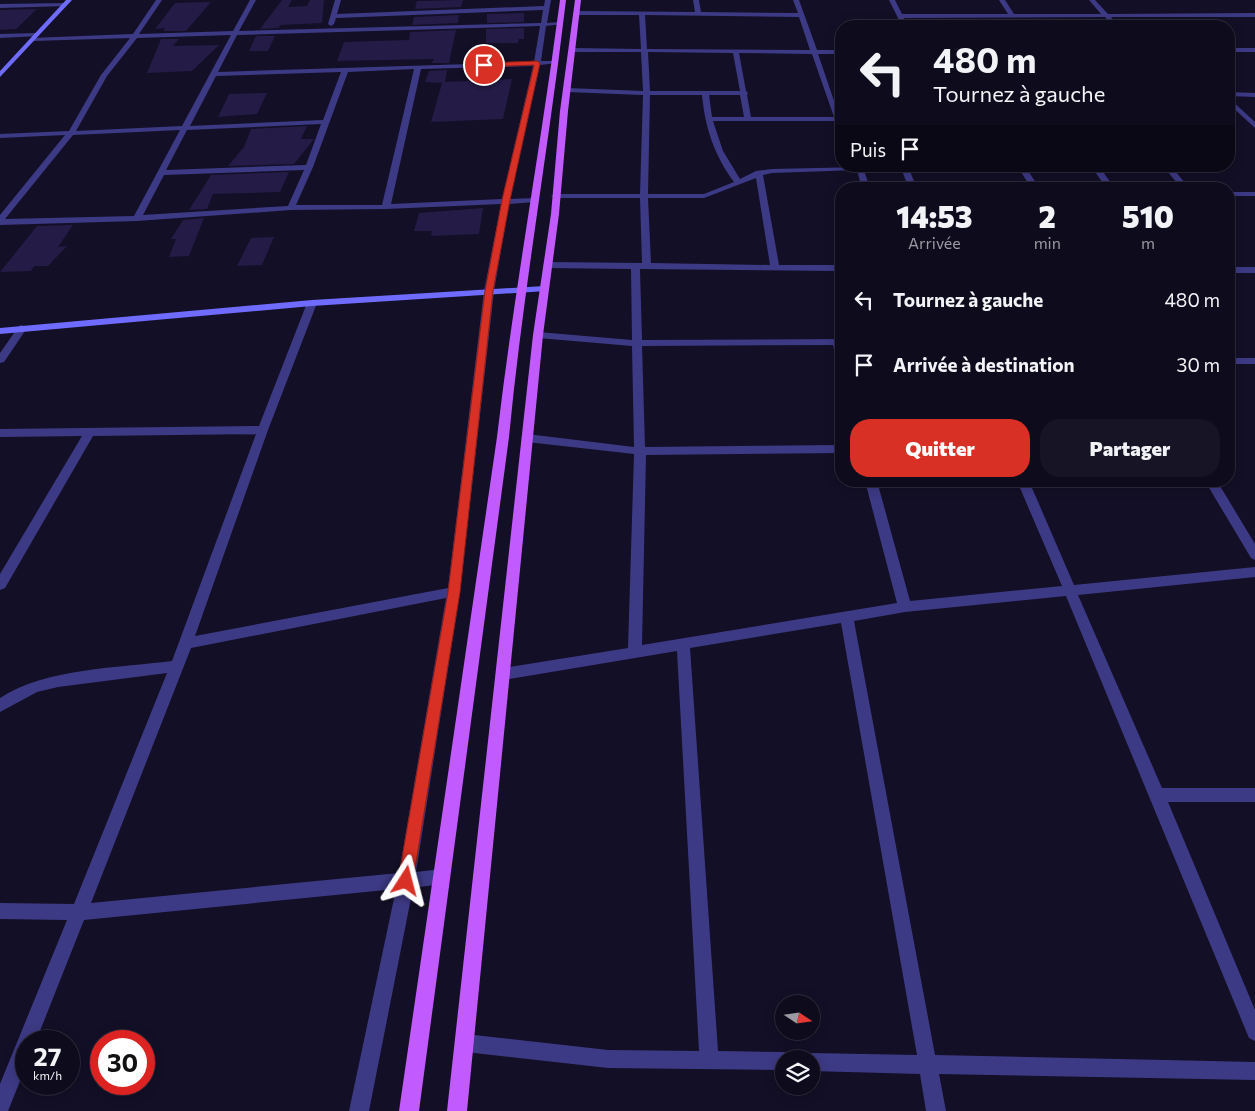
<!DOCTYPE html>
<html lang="fr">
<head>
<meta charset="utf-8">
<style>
	body { margin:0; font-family:Commissioner,sans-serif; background:#171425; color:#f1f3f6; height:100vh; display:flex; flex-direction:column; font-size:19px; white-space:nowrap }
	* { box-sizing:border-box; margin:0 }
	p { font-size:16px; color:#9b9ba3 }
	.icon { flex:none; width:28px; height:28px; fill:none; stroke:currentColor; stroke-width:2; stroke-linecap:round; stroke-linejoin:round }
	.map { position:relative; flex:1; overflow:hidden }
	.panel { position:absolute; left:835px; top:182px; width:400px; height:305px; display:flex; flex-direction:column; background:#0e0b1c; border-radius:20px; box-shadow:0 2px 12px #0003,0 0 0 1px #2e2b3b }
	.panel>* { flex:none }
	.guide { position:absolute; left:835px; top:20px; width:400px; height:152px; border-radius:20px; box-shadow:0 2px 12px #0003,0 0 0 1px #2e2b3b; background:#0e0b1c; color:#f1f3f6; overflow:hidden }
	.needle { width:32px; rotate:103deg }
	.controls { position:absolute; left:775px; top:995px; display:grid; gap:10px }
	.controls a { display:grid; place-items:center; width:45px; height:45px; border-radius:50%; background:#0e0b1c; box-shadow:0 2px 12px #0003,0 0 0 1px #2e2b3b; font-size:25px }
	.speed { position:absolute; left:15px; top:1030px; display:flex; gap:10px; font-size:25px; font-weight:700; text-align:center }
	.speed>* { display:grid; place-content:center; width:65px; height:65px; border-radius:50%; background:#0e0b1c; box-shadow:0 2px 12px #0003,0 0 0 1px #2e2b3b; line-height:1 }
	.speed small { font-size:12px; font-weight:400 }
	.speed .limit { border:8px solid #d22; background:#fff; color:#111 }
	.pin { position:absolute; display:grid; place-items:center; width:42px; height:42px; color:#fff; margin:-21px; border:2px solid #fff; border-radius:50%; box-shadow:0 1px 5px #0007 }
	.me { position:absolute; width:55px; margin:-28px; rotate:9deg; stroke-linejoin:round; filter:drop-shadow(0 0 4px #0008) }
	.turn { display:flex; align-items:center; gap:18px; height:105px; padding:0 15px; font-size:22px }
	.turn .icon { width:65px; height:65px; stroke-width:2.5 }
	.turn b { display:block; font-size:35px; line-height:42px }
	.then { display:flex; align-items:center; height:48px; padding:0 15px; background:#0003; gap:10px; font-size:19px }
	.eta { display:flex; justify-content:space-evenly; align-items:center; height:85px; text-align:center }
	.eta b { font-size:30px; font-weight:800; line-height:35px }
	.button { display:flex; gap:10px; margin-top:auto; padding:10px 15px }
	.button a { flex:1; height:58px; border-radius:20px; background:#d93025; color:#fff; font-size:20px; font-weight:800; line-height:58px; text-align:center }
	.button a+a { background:#171425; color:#f1f3f6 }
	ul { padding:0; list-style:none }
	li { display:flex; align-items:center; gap:15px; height:65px; padding:0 15px }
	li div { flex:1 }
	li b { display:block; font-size:19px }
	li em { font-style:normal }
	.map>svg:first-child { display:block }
	.building { fill:#241b47 }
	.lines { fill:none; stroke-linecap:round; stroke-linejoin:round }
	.street { fill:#3d3a85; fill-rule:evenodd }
	.secondary { fill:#6f6bff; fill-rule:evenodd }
	.primary { fill:#c25bff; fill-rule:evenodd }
	.route { fill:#d93025; stroke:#8d1f18 }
</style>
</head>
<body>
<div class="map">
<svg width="1255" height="1111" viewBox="0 0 1255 1111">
	<rect width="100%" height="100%" fill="#130f26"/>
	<path class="building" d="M282,0H292L288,7L307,6L310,0H324L322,23L280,25L279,28L260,29Z
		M463,0L461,7L415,9L417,1Z
		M211,2L186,31H164L165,28L155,29L175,3Z
		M37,9L16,29L0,30V10Z
		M524,13V22L487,23V14Z
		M459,15L458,23L412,25L414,17Z
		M524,28V39H519L518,43H486V29Z
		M456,30L449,63H432L434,59L337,61L344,42L409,40L410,32Z
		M256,36H275L268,51H249Z
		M161,39H179L173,46L219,45L192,71L147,73Z
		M447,70L445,82L512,79L503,119L431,122L442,83L425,82L429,71Z
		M267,93L257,114L218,117L229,94Z
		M307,126L301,139H314L294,164L228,166L244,147L251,129Z
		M289,172L280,192L213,194L207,209L189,210L211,175Z
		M483,208L479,234L431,236L432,231H414L419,213Z
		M204,218L189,256L169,257L176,239H171L183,220Z
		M73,225L58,247L67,246L48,266H34L31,271L0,272L37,226Z
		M274,237L262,265L237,266L251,238Z"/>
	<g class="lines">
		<path class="street" d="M156,0H162L139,34L233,31L250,0H256L239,31L541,23L543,10L336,18L334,24L331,26L328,24L335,0H341L337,14L544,6L545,0H551L547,23L560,22L563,24L546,26L541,61H554L557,63L540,65L510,199L534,198L538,200L534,202L509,204L494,291L460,592L416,872L442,869L448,871L450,877L448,883L413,888L369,1111H349L396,889L84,920L36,1041H26V1066L8,1111H0V1084L67,920L0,919V903L74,904L167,673L58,687L37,692L0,712V698C46,668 118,668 172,661L256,434L93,436L5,588L0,590V574L82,436L0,437V429L259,426L307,303L309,301H315L317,303L268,430L195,636L448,588L484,291L501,204L386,209L291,210L137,221L0,225V215L65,135L0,138V134L69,131L101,75L130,38L33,41L31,40V38L133,34ZM540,26L534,62L218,72L237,35ZM231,35L182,126L76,131L107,76L137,38ZM533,66L502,199L391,204L421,69ZM414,69L382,205H296L313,167L348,72ZM341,72L323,120L190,126L216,76ZM321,124L306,165L166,170L187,130ZM180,130L134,216L5,219L73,135ZM304,170L288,206L143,215L164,175ZM446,598L399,873L91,903L191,648Z
			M693,0H699L701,12L798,13L793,0H799L817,50H841V54H818L841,121H713L723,151L740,179L756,171L772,169L908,166L917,189H909L901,168L864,170L870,189H862L857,170L772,173L763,175L779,265H841V271L640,269L642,340L841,339V363L836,360L833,345L642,346L645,447L841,445V453L646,455L642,645L897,603L865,481H877L910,601L1062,586L1017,481H1029L1074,585L1255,567V577L1078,595L1162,788H1255V802H1168L1255,1010V1041L1249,1038L1066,596L905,612L854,621L935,1055L1255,1062V1080L939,1074L946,1111H926L920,1074L811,1071V1059H803L804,1055L811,1053L917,1055L841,623L690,648L718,1051L784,1052L791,1054L792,1059H784V1070L608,1068L465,1052L458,1050L456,1043L458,1036L465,1034L608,1050L699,1051L677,651L504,680L499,678L497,674L499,670L504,668L628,648L634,454L527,442L521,438L527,434L634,447L632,346L538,338L533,335L538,332L632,340L631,269L547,268L543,265L547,262L642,263L640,198H555L551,196L555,194H640L643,95L567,92L564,90L567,88L643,91L641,52H572L569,50L572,48L641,49L639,15H576L573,13L576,11L695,12ZM645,15L799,17L810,50L647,49ZM648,52L733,53L740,91H650ZM739,53L812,54L834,117H751L747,95L748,93L746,91ZM650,95H702C705,127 714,155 734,182L704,194H648ZM709,95H740L744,117H712ZM756,178L770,265L651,263L648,198H704Z
			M889,0H895L902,14H1008L999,0H1005L1014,14H1101L1089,0H1095L1108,14L1255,13V17H1111L1119,26H1113L1105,17L904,18L908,26H902Z
			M68,3L66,6L0,8V4Z
			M37,33L39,36L0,38V34Z
			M1229,48H1255V52H1229Z
			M1229,92L1255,93V97L1229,96Z
			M1229,98L1255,122V128L1229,104Z
			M1017,166H1025L1040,189H1032Z
			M1091,166H1099L1115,189H1107Z
			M1163,166H1171L1190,189H1182Z
			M1229,192H1255V196H1229Z
			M1229,267H1255V273H1229Z
			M22,325L27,328L4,362L0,363V353L19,326Z
			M1229,358H1255V364H1229Z
			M1205,481H1217L1255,544V560L1251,558Z"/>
		<path class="secondary" d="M66,0H72L0,77V71Z
			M544,286L547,287V291L312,306L0,334V328L312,300Z"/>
		<path class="primary" d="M560,0H566C549,146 523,291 509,437L419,1111H399L497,437C514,291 541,146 560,0Z
			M575,0H581L568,111L559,214L543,335L467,1111H447L533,335L551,214L560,111Z"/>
	</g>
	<path class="route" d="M537,61L540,63L510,200L493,291L460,592L413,881L411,887L406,889L400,887L398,881L448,592L485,291L502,200L534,65L484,67L481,65L484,63Z"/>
</svg>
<div class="controls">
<a><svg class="needle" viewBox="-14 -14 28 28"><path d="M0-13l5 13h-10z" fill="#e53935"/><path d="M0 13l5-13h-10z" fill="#9b9ba3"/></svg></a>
<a><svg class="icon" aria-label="layers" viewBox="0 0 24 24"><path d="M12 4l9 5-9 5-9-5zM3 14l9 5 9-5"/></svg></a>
</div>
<div class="speed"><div>27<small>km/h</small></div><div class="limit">30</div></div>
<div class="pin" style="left:484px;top:65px;background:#d93025"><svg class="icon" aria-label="arrive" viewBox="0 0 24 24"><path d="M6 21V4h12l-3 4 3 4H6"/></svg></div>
<svg class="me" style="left:406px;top:881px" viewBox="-20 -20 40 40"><path d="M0-17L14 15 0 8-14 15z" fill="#d93025" stroke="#fff" stroke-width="4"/></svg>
<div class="guide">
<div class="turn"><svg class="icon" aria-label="left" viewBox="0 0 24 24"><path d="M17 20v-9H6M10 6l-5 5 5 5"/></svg><div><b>480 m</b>Tournez à gauche</div></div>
<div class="then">Puis<svg class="icon" aria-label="arrive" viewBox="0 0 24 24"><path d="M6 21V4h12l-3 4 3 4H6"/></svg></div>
</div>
<section class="panel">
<div class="eta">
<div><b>14:53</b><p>Arrivée</p></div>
<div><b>2</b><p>min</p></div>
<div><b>510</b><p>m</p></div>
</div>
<ul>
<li><svg class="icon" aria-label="left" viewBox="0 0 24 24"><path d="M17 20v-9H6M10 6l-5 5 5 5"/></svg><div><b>Tournez à gauche</b></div><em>480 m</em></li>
<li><svg class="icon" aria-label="arrive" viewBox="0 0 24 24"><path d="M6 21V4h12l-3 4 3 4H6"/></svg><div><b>Arrivée à destination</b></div><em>30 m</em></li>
</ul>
<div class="button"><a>Quitter</a><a>Partager</a></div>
</section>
</div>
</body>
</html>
